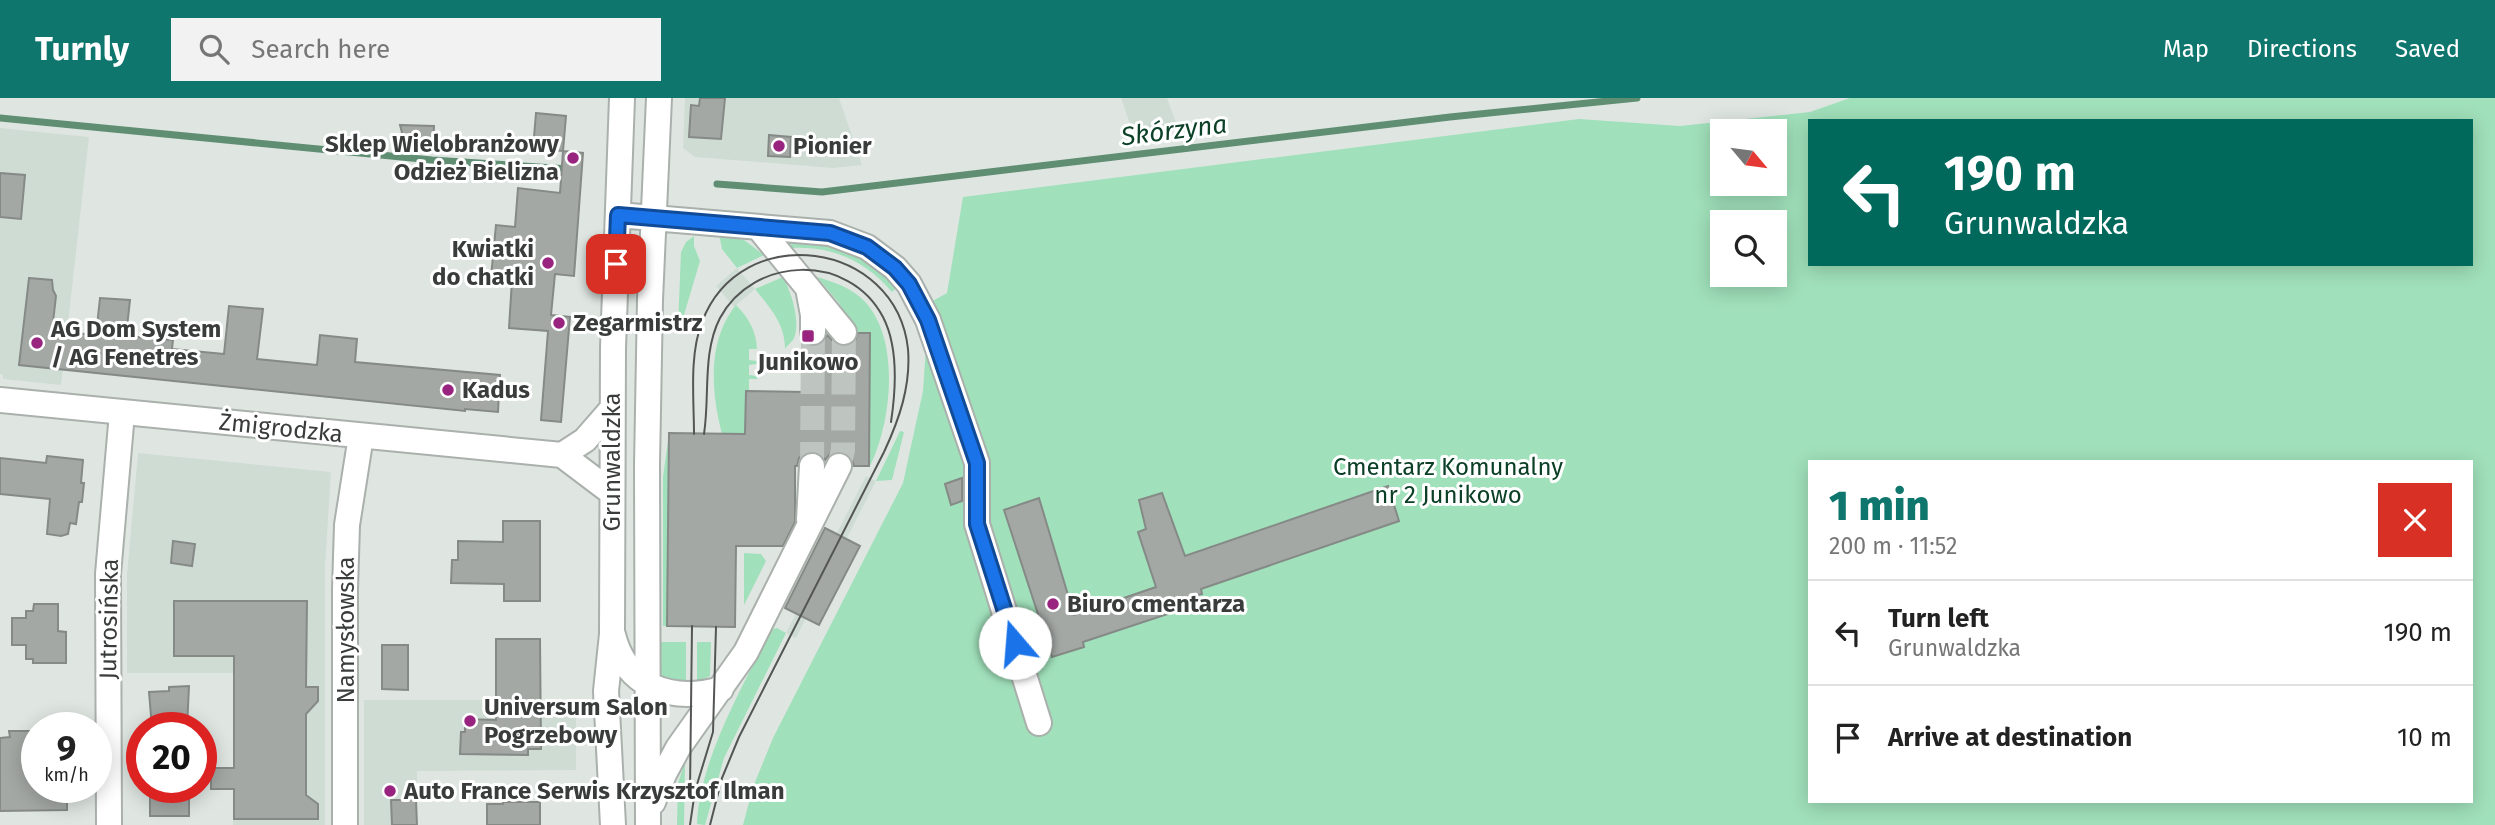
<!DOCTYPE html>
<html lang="en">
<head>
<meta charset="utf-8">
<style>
	body { margin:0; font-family:"Fira Sans",sans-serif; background:#f2f2f2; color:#222; height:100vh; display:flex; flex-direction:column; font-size:26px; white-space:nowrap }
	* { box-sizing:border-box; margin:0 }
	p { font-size:23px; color:#767676 }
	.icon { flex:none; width:38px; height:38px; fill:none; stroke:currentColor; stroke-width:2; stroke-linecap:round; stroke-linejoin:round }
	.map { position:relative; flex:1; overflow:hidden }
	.details { position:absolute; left:1808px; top:362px; width:665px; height:343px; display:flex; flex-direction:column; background:#fff; border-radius:0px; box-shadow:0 4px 18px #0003 }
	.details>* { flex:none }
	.banner { position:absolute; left:1808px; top:21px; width:665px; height:147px; border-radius:0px; box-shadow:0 4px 18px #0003; background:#00695c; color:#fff; overflow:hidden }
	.needle { width:46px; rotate:119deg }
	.buttons { position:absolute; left:1710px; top:21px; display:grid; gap:14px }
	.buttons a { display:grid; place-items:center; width:77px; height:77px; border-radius:0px; background:#fff; box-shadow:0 4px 18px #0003; font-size:35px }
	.speed { position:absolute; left:21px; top:614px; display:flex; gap:14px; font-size:35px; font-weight:700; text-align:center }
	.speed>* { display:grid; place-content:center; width:91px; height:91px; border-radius:50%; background:#fff; box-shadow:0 4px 18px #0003; line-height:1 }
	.speed small { font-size:18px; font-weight:400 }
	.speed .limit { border:10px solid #d22; background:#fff; color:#111 }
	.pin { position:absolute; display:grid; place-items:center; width:60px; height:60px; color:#fff; margin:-30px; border-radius:14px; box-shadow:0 4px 10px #0006 }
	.me { position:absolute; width:77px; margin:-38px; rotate:342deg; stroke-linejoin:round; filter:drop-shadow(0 0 5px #0008) }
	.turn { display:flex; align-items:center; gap:24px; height:147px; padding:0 21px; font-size:32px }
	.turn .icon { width:91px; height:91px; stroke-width:2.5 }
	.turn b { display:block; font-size:49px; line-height:60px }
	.round { display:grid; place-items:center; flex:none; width:74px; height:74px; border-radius:0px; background:#f2f2f2 }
	.head { display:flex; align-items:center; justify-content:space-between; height:119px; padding:0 21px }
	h1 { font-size:42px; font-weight:800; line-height:52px; color:#0f766e }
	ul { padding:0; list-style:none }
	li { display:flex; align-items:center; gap:21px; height:105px; padding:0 21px; border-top:2px solid #e0e0e0 }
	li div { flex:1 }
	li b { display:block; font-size:26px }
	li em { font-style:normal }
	header { display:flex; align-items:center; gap:42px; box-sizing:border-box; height:98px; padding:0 35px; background:#0f766e; color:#fff }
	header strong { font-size:33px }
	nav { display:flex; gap:38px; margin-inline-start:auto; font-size:24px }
	.search { width:490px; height:63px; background:#f2f2f2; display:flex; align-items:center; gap:18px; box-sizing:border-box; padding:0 24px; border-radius:0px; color:#767676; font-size:26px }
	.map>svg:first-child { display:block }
	.built { fill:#cfdcd4 }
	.green { fill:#a0e0ba; fill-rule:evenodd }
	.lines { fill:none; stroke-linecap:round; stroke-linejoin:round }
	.stream { stroke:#608e73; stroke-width:7 }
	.building { fill:#a3a8a5; stroke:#858a87; stroke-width:2 }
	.minor-tunnel { stroke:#bec4c0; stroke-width:24; stroke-dasharray:24 12; stroke-linecap:butt }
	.minor-casing { stroke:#aab0ac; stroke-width:28 }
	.minor { stroke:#fff; stroke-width:24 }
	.tram { stroke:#535654; stroke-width:2 }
	.route-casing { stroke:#114b97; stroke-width:18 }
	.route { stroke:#1a73e8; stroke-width:12 }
	.poi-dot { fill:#982480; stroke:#fff; stroke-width:2.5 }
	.labels { text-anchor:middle; stroke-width:6; stroke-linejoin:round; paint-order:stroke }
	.poi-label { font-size:24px; font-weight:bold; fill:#393c3a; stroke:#fff; text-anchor:start }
	.street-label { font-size:24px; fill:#393c3a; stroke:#fff }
	.park-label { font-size:24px; fill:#0b4027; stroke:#fff }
	.water-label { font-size:26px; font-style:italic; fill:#0c4128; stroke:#fff }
</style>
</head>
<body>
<header>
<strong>Turnly</strong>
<div class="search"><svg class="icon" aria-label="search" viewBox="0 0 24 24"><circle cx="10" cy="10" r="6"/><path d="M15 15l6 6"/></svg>Search here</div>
<nav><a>Map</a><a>Directions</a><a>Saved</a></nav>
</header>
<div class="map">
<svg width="2495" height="727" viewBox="0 0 2495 727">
	<rect width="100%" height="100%" fill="#dfe6e2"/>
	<path class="built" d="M685,0H839L862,67L833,70L695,59L683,50Z
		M1121,0H1167L1178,30L1133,35Z
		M0,30L89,39L61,287L3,281V277L0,276Z
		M737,170L755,191L734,209L716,188Z
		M138,355L331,374L325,469V727H233L234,575H127V477Z
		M866,378L876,383L796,540L786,535Z
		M364,602H576V672L417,673V727H364Z"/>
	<path class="green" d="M1850,0H2495V727H743L753,689L773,640L903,385L923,293L929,205L947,195L963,99L1579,21L1680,28L1810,14ZM1810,23H2471V166H1810ZM1722,33H1774V86H1722ZM1722,124H1774V177H1722ZM1810,364H2471V704H1810Z
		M719,136L744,142L764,157L737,170L722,151Z
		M694,138V148L700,163L681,227L678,229L681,154L686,144Z
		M793,143L824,145L859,157L898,188L892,194C866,163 832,148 792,150L790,145Z
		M783,179C791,193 802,226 793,242C791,245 787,247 785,251C785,225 770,210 755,191Z
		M817,179C833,184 847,188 860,199C902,235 892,324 870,368H869L855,236L839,205Z
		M736,207C749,220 756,233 757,251H749V262L757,263V266L749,267V277L757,278V281H749V293L746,294L745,336H722C711,294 707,243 736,207Z
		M900,333L904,334L892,382L876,383Z
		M669,336L667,528H663V379Z
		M744,455L761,456L766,463L744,507Z
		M777,530L786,535L724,660L705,727L697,726C699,663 743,587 772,531Z
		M660,544H686V587L664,583L661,578Z
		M697,544H711L710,578L697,584Z
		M685,664L684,727H677L678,685Z"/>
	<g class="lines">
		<path class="stream" d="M0,20L432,62L569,71
			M717,86L822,94L1450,19L1637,0"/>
	</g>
	<path class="building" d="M700,0H725L721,41L689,39L691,7L699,8Z
		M536,15L566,18L563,53L533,51Z
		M400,27L434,28L433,52L406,50Z
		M769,37L791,39L790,59L768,58Z
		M563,53L583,55L574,178L555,176L551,217L570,219L561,324L541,322L548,233L509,230L512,182L491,179L496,127L515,129L518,90L560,95Z
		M0,75L25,77L21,121L0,119Z
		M29,180L52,182L53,192L56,198L52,233L96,237L100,200L130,202L126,238L173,242L172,251L224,256L229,208L263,211L257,261L317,267L320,237L357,241L355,264L500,277L498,314L465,311V313L19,267Z
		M858,235H870L869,368H854L851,359L839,353L831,355L825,362L821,356L814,353L805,355L799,360L797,368H795V424L783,448H736L735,529L667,528L669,335L745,336L746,293L806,294L807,247H820L827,237L838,248H847L854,245Z
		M47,358L83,362L81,385H84L82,404H79L76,426L70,425L68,436L61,438L47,436L50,401L0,396V360L46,365Z
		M962,380V403L951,407L945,386Z
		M1388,388L1399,423L1201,491L1202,496L1198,497L1201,505L1083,544L1084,549L1052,559L1004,412L1039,400L1074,517L1156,489L1138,434L1146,431L1139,402L1162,395L1185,458Z
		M503,423H540V503H504V486L451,485L452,462H458V443L503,444Z
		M825,430L860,448L819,527L785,510Z
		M173,443L195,446L192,468L171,465Z
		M174,503H307L306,589H318V603L306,616V697L318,706V721H234V691H211V670H234V558H174Z
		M34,506H58V533L66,534V565H33V561H26V547H12V520H26V513H33Z
		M496,541H540L541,651H528V657L460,656L461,634H465V621L496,622Z
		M382,547H408V592L382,591Z
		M189,588L187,630H152L149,594L169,593V589Z
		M9,633H37V690H67V712L0,713V640L10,639Z
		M150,690H189V718H150Z
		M391,702H416L417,727H392Z
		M503,704H540V727H487V706H503Z"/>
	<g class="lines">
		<path class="minor-tunnel" d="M812,368L813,234
			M839,368L843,352L844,234"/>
		<defs>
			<path id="minor" d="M618,117L830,135L867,149L895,170L909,186L928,222L977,365V426L1039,625
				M758,129L844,234
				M808,190L813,217V234
				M0,302L562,357L611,394
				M562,357L585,342L612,311
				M809,422L812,368
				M613,537C626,589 671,605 721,591
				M653,704L664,676L678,650L746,554L839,368
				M109,727L108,476L122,315
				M345,727V491L347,427L361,338
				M613,727L606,593L612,536L613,250L622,0
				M648,727L647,367L650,202L659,0"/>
		</defs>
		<use href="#minor" class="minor-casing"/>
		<use href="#minor" class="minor"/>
		<path class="tram" d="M694,336C694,300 689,258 702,224C741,121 896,142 908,251C911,288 899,322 884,354L739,639L722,680L710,727
			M704,336C710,298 702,255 720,220C753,158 849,154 883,219C898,248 896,291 891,324
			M690,692L692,528
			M690,727L695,693L713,634L716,529"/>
	</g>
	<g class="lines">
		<defs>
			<path id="route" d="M616,166L618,117L830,135L867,149L895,170L909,186L928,222L977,365V426L1015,545"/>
		</defs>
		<use href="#route" class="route-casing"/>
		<use href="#route" class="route"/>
	</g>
	<g class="poi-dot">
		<circle cx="779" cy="48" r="7"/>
		<circle cx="573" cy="60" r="7"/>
		<circle cx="548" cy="165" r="7"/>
		<circle cx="559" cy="225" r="7"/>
		<rect x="801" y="231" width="14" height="14" rx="3.5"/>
		<circle cx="37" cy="245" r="7"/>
		<circle cx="448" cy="292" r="7"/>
		<circle cx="1053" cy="506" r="7"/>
		<circle cx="470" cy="623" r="7"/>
		<circle cx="390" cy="693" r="7"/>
	</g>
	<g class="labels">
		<g class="poi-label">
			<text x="559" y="54" text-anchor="end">Sklep Wielobranżowy<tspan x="559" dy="28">Odzież Bielizna</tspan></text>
			<text x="793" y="56">Pionier</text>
			<text x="534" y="159" text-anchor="end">Kwiatki<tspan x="534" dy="28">do chatki</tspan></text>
			<text x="573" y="233">Zegarmistrz</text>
			<text x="51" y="239">AG Dom System<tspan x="51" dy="28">/ AG Fenetres</tspan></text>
			<text x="808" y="272" text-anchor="middle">Junikowo</text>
			<text x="462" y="300">Kadus</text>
			<text x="1067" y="514">Biuro cmentarza</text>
			<text x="484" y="617">Universum Salon<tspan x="484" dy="28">Pogrzebowy</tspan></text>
			<text x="404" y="701">Auto France Serwis Krzysztof Ilman</text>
		</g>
		<g class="street-label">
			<text transform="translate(281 330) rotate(6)" y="8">Żmigrodzka</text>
			<text transform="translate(612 364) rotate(-90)" y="8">Grunwaldzka</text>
			<text transform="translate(109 521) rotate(-89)" y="8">Jutrosińska</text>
			<text transform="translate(346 532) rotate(-90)" y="8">Namysłowska</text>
		</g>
		<g class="park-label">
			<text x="1448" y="377">Cmentarz Komunalny<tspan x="1448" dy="28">nr 2 Junikowo</tspan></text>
		</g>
		<g class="water-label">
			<text transform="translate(1174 32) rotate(-7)" y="9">Skórzyna</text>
		</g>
	</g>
</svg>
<div class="buttons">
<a><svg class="needle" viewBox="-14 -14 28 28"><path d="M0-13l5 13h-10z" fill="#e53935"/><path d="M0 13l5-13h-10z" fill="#767676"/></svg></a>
<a><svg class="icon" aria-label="search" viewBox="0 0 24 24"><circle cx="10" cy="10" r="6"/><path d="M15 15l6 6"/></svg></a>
</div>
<div class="speed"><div>9<small>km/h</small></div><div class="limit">20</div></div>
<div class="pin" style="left:616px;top:166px;background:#d93025"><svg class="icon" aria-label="arrive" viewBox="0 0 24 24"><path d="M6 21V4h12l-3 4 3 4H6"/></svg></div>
<svg class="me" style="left:1015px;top:545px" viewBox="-20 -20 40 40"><circle r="19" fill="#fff"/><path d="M0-13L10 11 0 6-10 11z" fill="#1a73e8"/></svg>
<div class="banner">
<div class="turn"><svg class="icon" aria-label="left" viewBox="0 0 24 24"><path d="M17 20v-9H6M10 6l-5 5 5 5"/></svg><div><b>190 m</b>Grunwaldzka</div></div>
</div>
<section class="details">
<div class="head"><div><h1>1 min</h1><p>200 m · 11:52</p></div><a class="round" style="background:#d93025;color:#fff"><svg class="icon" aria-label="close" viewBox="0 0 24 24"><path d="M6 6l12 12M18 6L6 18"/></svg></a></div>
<ul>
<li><svg class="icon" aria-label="left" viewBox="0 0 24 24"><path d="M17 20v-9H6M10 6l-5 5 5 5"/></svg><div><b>Turn left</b><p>Grunwaldzka</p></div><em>190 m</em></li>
<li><svg class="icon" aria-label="arrive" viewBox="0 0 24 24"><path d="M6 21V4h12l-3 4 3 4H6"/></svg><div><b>Arrive at destination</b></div><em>10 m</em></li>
</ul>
</section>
</div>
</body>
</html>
